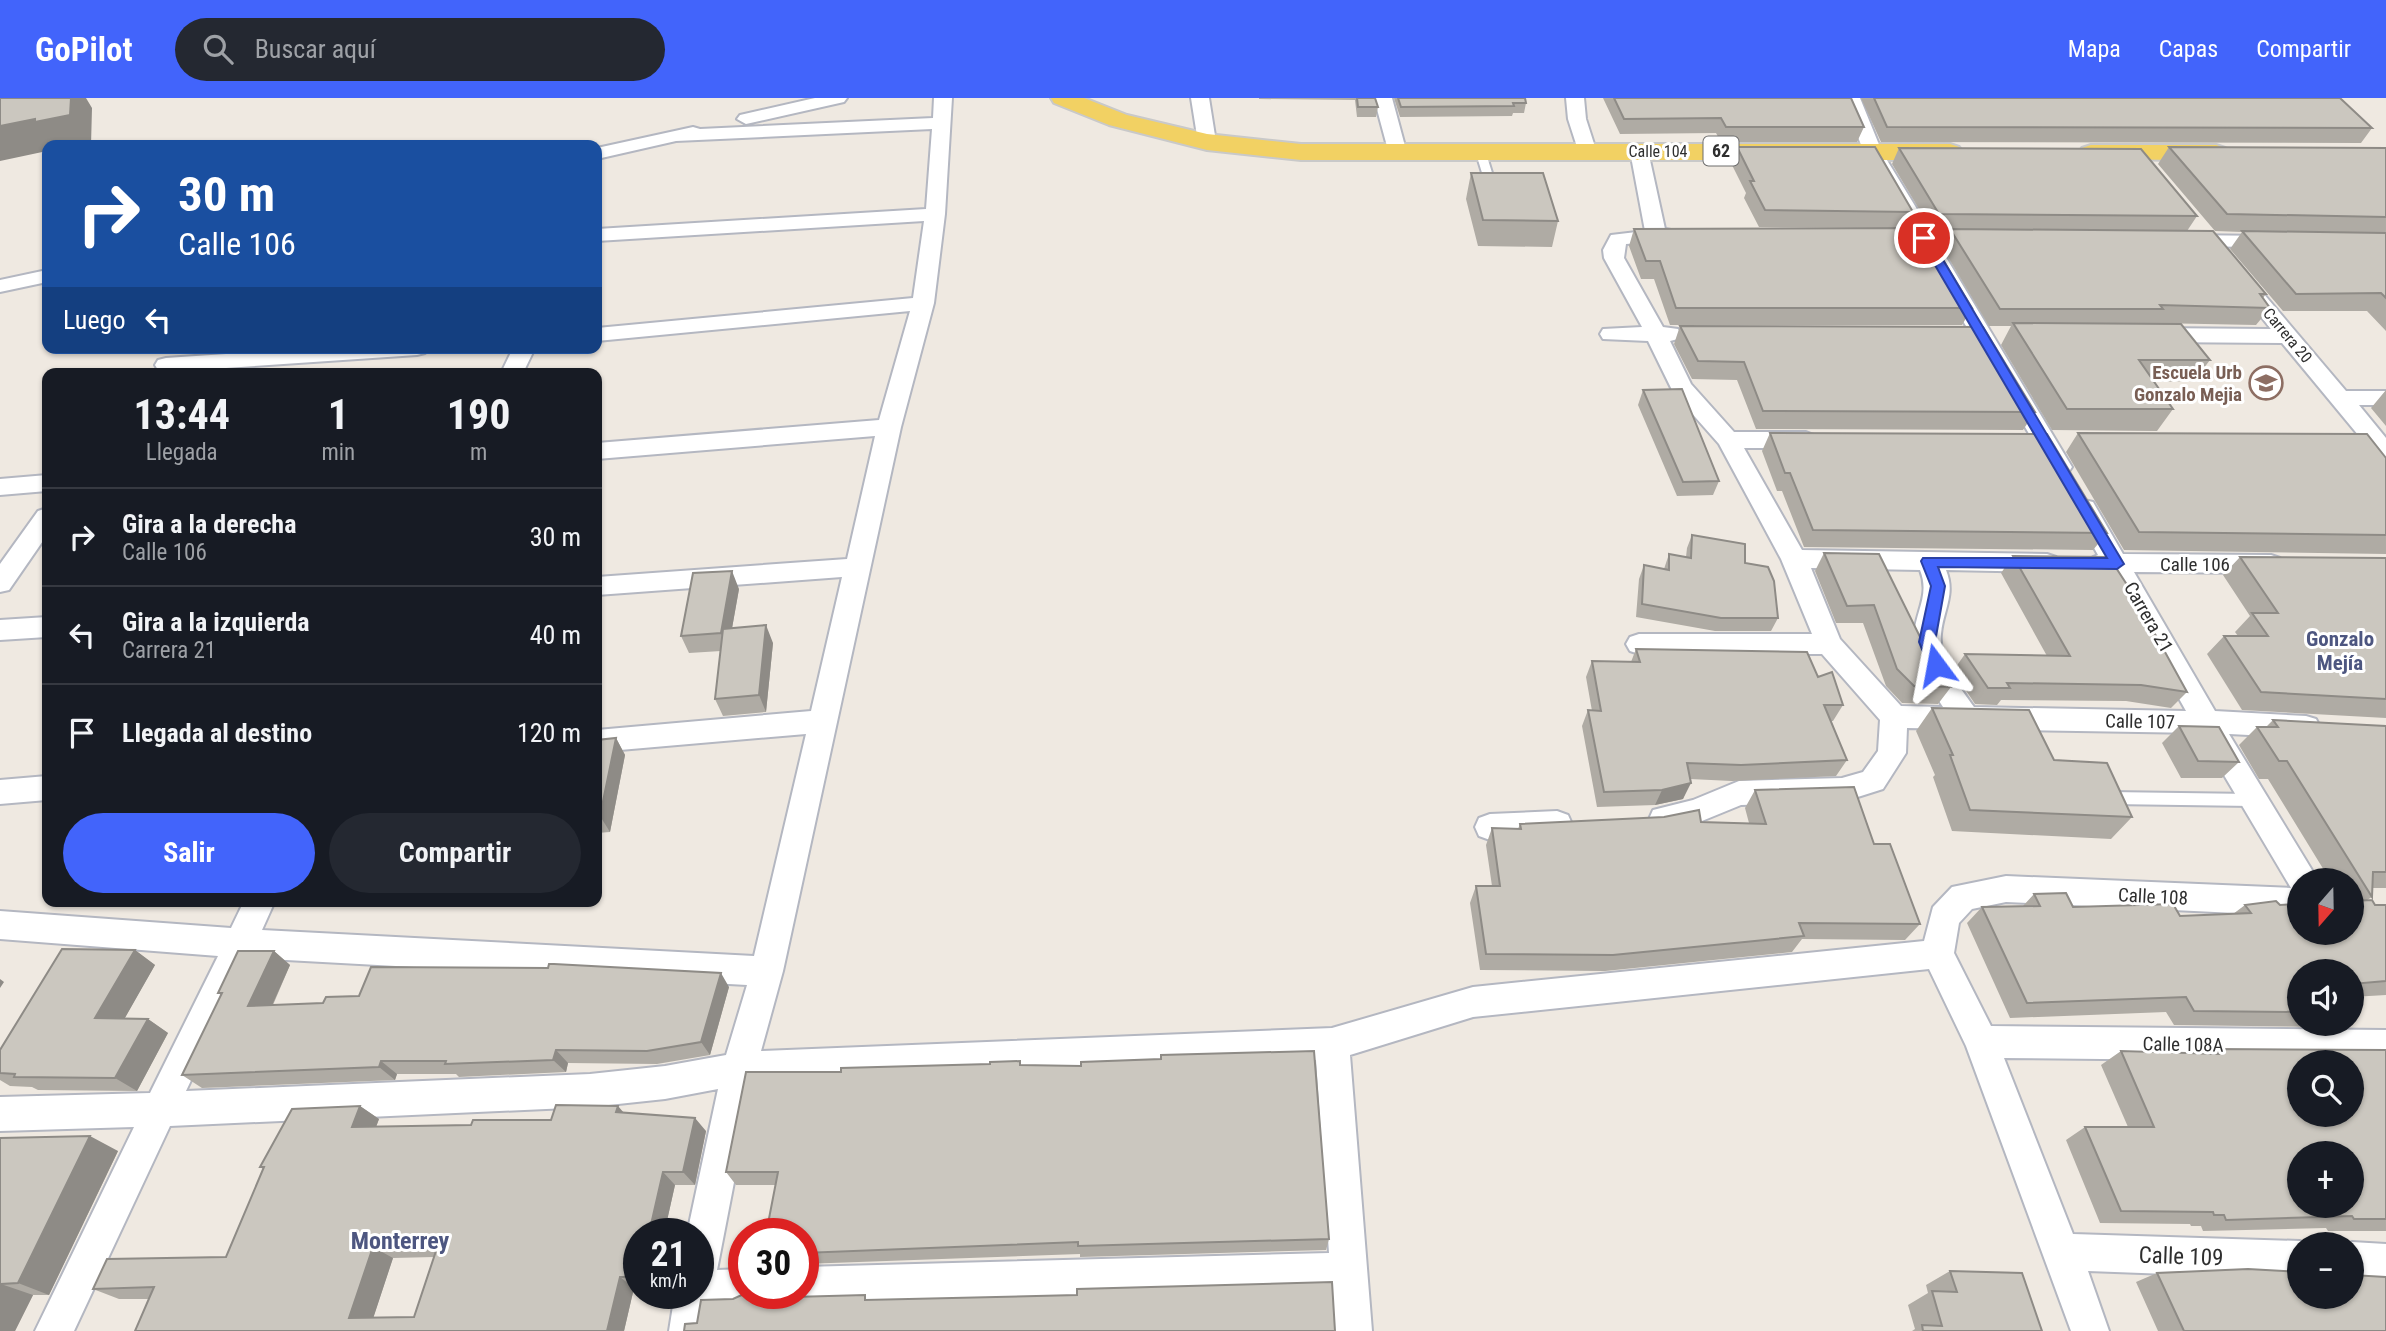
<!DOCTYPE html>
<html lang="es">
<head>
<meta charset="utf-8">
<style>
	body { margin:0; font-family:"Roboto Condensed",sans-serif; background:#242831; color:#f1f3f6; height:100vh; display:flex; flex-direction:column; font-size:26px; white-space:nowrap }
	* { box-sizing:border-box; margin:0 }
	p { font-size:23px; color:#9ea1a6 }
	.icon { flex:none; width:38px; height:38px; fill:none; stroke:currentColor; stroke-width:2; stroke-linecap:round; stroke-linejoin:round }
	.map { position:relative; flex:1; overflow:hidden }
	.sheet { position:absolute; left:42px; top:270px; width:560px; height:539px; display:flex; flex-direction:column; background:#171b24; border-radius:14px; box-shadow:0 2px 5px #0004 }
	.sheet>* { flex:none }
	.hud { position:absolute; left:42px; top:42px; width:560px; height:214px; border-radius:14px; box-shadow:0 2px 5px #0004; background:#1a4fa0; color:#fff; overflow:hidden }
	.needle { width:46px; rotate:200deg }
	.tools { position:absolute; left:2287px; top:770px; display:grid; gap:14px }
	.tools a { display:grid; place-items:center; width:77px; height:77px; border-radius:50%; background:#171b24; box-shadow:0 2px 5px #0004; font-size:35px }
	.speed { position:absolute; left:623px; top:1120px; display:flex; gap:14px; font-size:35px; font-weight:700; text-align:center }
	.speed>* { display:grid; place-content:center; width:91px; height:91px; border-radius:50%; background:#171b24; box-shadow:0 2px 5px #0004; line-height:1 }
	.speed small { font-size:18px; font-weight:400 }
	.speed .limit { border:10px solid #d22; background:#fff; color:#111 }
	.pin { position:absolute; display:grid; place-items:center; width:60px; height:60px; color:#fff; margin:-30px; border:4px solid #fff; border-radius:50%; box-shadow:0 2px 7px #0007 }
	.me { position:absolute; width:77px; margin:-38px; rotate:347deg; stroke-linejoin:round; filter:drop-shadow(0 0 5px #0008) }
	.turn { display:flex; align-items:center; gap:24px; height:147px; padding:0 21px; font-size:32px }
	.turn .icon { width:91px; height:91px; stroke-width:2.5 }
	.turn b { display:block; font-size:49px; line-height:60px }
	.then { display:flex; align-items:center; height:66px; padding:0 21px; background:#0003; gap:14px; font-size:26px }
	.eta { display:flex; justify-content:space-evenly; align-items:center; height:119px; text-align:center }
	.eta b { font-size:42px; font-weight:700; line-height:49px }
	.action { display:flex; gap:14px; margin-top:auto; padding:14px 21px }
	.action a { flex:1; height:80px; border-radius:42px; background:#4264fb; color:#fff; font-size:28px; font-weight:700; line-height:80px; text-align:center }
	.action a+a { background:#242831; color:#f1f3f6 }
	ul { padding:0; list-style:none }
	li { display:flex; align-items:center; gap:21px; height:98px; padding:0 21px; border-top:2px solid #363941 }
	li div { flex:1 }
	li b { display:block; font-size:26px }
	li em { font-style:normal }
	header { display:flex; align-items:center; gap:42px; box-sizing:border-box; height:98px; padding:0 35px; background:#4264fb; color:#fff }
	header strong { font-size:33px }
	nav { display:flex; gap:38px; margin-inline-start:auto; font-size:24px }
	.search { width:490px; height:63px; background:#242831; display:flex; align-items:center; gap:18px; box-sizing:border-box; padding:0 24px; border-radius:38px; color:#9ea1a6; font-size:26px }
	.map>svg:first-child { display:block }
	.lines { fill:none; stroke-linecap:round; stroke-linejoin:round }
	.lane-casing { stroke:#b4b7c1; stroke-width:4 }
	.street-casing { stroke:#b4b7c1; stroke-width:4 }
	.primary-casing { stroke:#c9c9c9; stroke-width:4 }
	.lane { fill:#fff; fill-rule:evenodd }
	.street { fill:#fff; fill-rule:evenodd }
	.primary { fill:#f2d163; fill-rule:evenodd }
	.wall { fill:#afaba4; fill-rule:evenodd }
	.shaded-wall { fill:#8e8b86 }
	.building { fill:#cbc7bf; stroke:#8e8b86; stroke-width:2; fill-rule:evenodd }
	.route { fill:#4264fb; stroke:#2b41a3; stroke-width:2 }
	.labels { text-anchor:middle; stroke-width:6; stroke-linejoin:round; paint-order:stroke }
	.far-street-label { font-size:16px; fill:#2e2e2e; stroke:#fff }
	.shield { fill:#fff; stroke:#6d6d6d; stroke-width:2 }
	.shield-label { font-size:18px; font-weight:bold; fill:#2e2e2e }
	.education-label { font-size:19px; font-weight:bold; fill:#785e54; stroke:#fff; text-anchor:end }
	.street-label { font-size:19px; fill:#2e2e2e; stroke:#fff }
	.neighbourhood-label { font-size:21px; font-weight:bold; fill:#4d5680; stroke:#fff }
	.near-street-label { font-size:23px; fill:#2e2e2e; stroke:#fff }
	.near-neighbourhood-label { font-size:24px; font-weight:bold; fill:#4d5680; stroke:#fff }
</style>
</head>
<body>
<header>
<strong>GoPilot</strong>
<div class="search"><svg class="icon" aria-label="search" viewBox="0 0 24 24"><circle cx="10" cy="10" r="6"/><path d="M15 15l6 6"/></svg>Buscar aquí</div>
<nav><a>Mapa</a><a>Capas</a><a>Compartir</a></nav>
</header>
<div class="map">
<svg width="2386" height="1233" viewBox="0 0 2386 1233">
	<rect width="100%" height="100%" fill="#efe9e1"/>
	<g class="lines">
		<defs>
			<path id="lane" d="M1480,49L1485,52L1497,91L1495,93L1487,91L1475,52Z
				M2110,694L2252,696L2257,698L2259,702L2257,706L2252,708L2110,706L2105,704L2103,700L2105,696Z"/>
			<path id="street" d="M815,0H847L844,4L746,26L737,21L740,17Z
				M934,0H952L945,116L934,205L901,329L783,873L761,953L1332,930L1473,889L1924,843L1933,809L1952,789L2006,778L2291,790L2199,635L1907,630L1906,655L1883,691L1842,704L1741,707L1697,725L1664,733L1653,730L1649,721L1653,712L1693,702L1739,683L1842,680L1863,674L1878,653L1880,622L1822,556H1639L1630,553L1626,546L1630,539L1639,536H1812L1781,461L1719,346L1673,294L1648,243L1603,241L1600,236L1603,231L1642,229L1604,160L1603,152L1611,137L1645,133L1630,53L1639,47L1648,53L1665,131L1677,133L1680,137L1677,141L1670,143L1626,146L1624,160L1663,229L1678,231L1681,236L1678,241L1670,243L1691,286L1734,334H1806L1814,337L1818,342L1814,347L1806,350H1744L1802,452L2047,456L2056,459L2060,465L2056,471L2047,474L1946,472C1956,497 1943,512 1941,536C1938,562 1960,589 1974,609L2186,613L2108,474L2093,471L2089,465L2093,459L2098,457L2072,410L2075,404L2084,402L2093,404L2123,456L2271,457L2280,460L2284,466L2280,472L2271,475L2134,474L2215,613L2306,618L2316,621L2320,629L2316,637L2306,640L2229,636L2318,782H2300V818L2006,804L1972,811L1959,825L1954,855L1991,928L2386,932V964L2004,960L2073,1136L2300,1143L2307,1146H2300V1181L2088,1173L2109,1233H2071L1966,948L1929,871L1473,919L1350,957L1372,1233H1334L1331,1192L803,1207L790,1201L787,1195H803V1169L1329,1155L1316,962L753,986L717,1172L744,1171V1195H761L757,1203L744,1209L711,1210L707,1233H669L675,1195H698V1136H687L718,991L665,1001L590,1009L170,1028L74,1233H35L134,1029L0,1033V999L150,995L218,858L0,841V813L231,830L244,803H275L262,832L754,858L806,636L597,654V632L811,613L842,479L597,497V479L847,461L875,338L597,361V345L879,322L910,213L597,243V230L913,200L924,123L597,143V131L926,111L932,31L676,43L597,61V50L693,29L700,31L933,20ZM1811,470L1920,472C1930,497 1916,512 1914,537C1912,562 1931,589 1943,609L1901,608L1840,541ZM249,860L747,887L726,957L665,968L590,976L186,993Z
				M1191,0H1209L1216,44L1213,48L1207,50L1198,44Z
				M1374,0H1392L1406,52L1404,56L1397,58L1388,52Z
				M1566,0H1584L1586,21L1596,52L1594,56L1587,58L1578,52L1568,21Z
				M1842,0H1860L1882,54L1931,134L1985,135L1992,137L1995,141L1992,145L1985,147L1938,146L2072,369L2068,375L2060,377L2052,375L1918,146L1886,144L1883,140L1886,136L1911,134L1864,54Z
				M2183,137L2272,138L2279,140L2282,144L2279,148L2272,150L2176,147L2173,143L2176,139Z
				M47,172V184L0,194V182Z
				M2244,179L2251,181L2346,293H2386V307H2359L2386,340V363L2378,361L2282,245L2151,244L2143,242L2140,237L2143,232L2151,230L2271,231L2234,185L2237,181Z
				M313,250H428L425,255L417,257L166,274L158,272L155,267L158,262L166,260Z
				M513,250H535L523,275H501Z
				M47,377V393L0,397V381Z
				M47,410V437L9,492L0,494V466L38,413Z
				M47,519V539L0,542V522Z
				M47,678V702L0,706V682Z
				M1557,713L1568,717L1572,726L1568,735L1557,739L1490,742L1479,738L1475,729L1479,720L1490,716Z
				M2352,1144L2386,1146V1184L2352,1182V1146H2348Z"/>
			<path id="primary" d="M1051,0H1084L1127,17L1207,36L1301,46H1950L1959,49L1963,54L1959,59L1950,62H1301L1207,52L1109,27L1054,5Z
				M2091,47H2216L2225,50L2229,55L2225,60L2216,63L2082,60L2078,55L2082,50Z"/>
		</defs>
		<use href="#lane" class="lane-casing"/>
		<use href="#street" class="street-casing"/>
		<use href="#primary" class="primary-casing"/>
		<use href="#lane" class="lane"/>
		<use href="#street" class="street"/>
		<use href="#primary" class="primary"/>
	</g>
	<path class="wall" d="M1259,0H1375L1378,9L1376,19H1357L1355,2L1259,1Z
		M1394,0H1525L1526,5L1524,15H1513L1512,18L1400,19Z
		M1603,0H1851L1864,29L1857,44H1721L1716,35L1620,36Z
		M1861,0H2340L2372,30L2361,45L1881,44Z
		M1737,49L1913,114L1905,130L1972,210L1962,227H1670L1654,181H1641L1629,148L1634,131L1896,130L1759,129L1744,100L1746,95L1731,65Z
		M2169,49L2386,50V233L2367,213H2283L2230,151L2242,134L2215,133L2158,66Z
		M1899,50L2197,118L2187,133L2266,196L2263,200L2270,210L2256,227L2154,225H2153L2210,262L2194,283L2154,284L2173,311L2157,333L2052,332L2001,247L2011,228H1989L1942,149L1950,132L1931,131L1892,66Z
		M1471,75L1558,123L1552,149L1478,148L1466,101Z
		M1680,228L2035,314L2023,332L1756,331L1737,282L1692,281L1674,246Z
		M1643,292L1719,383L1713,397L1677,398L1638,307Z
		M2386,292V328L2371,310Z
		M1770,335L2107,435L2093,452L1804,449L1782,393H1777L1762,353Z
		M2078,335L2386,360V456L2124,452L2066,354Z
		M1692,437L1745,465L1778,520L1771,533H1715L1636,519L1639,481L1644,467L1664,471L1669,456L1686,459L1687,450Z
		M1824,455L1928,555L1951,589L1938,606L1902,605L1886,588L1863,525H1836L1815,473Z
		M2013,458L2146,516L2145,518L2187,594L2171,610L2126,603L2001,602L1997,607L1975,606L1953,573L1965,556L2047,558L2001,475Z
		M2240,459L2386,460V620L2242,612L2207,556L2224,538H2238L2235,534L2250,518L2223,477Z
		M739,491L732,530L773,545L766,614L723,618L715,601L721,553L689,555L681,538Z
		M1636,551L1818,579L1843,607L1833,623H1831L1847,662L1836,678L1732,683L1690,681L1683,701L1655,707L1597,709L1582,628L1588,612L1592,613L1586,579L1592,563L1631,564Z
		M1932,610L2054,662L2132,719L2111,741L1952,733L1933,679L1935,677L1916,633Z
		M2273,622L2386,628V790H2372V799L2367,802L2375,807H2386V897L2352,899V873H2300V926H2333L2329,929L2174,927L2166,914L2010,920L1967,825L1982,809L2023,808L2034,796L2073,809L2180,818L2233,816L2245,807H2280L2352,835V782H2330L2268,681H2259L2239,647L2257,629H2266Z
		M2179,628L2239,664L2222,680H2181L2162,645Z
		M616,640L625,657L610,734L597,735V642Z
		M1755,692L1874,746L1920,826L1905,842L1802,841L1792,854L1605,873L1480,872L1470,805L1476,788H1492L1486,747L1492,730L1518,731L1520,726L1701,724L1749,725L1745,710Z
		M135,852L155,867L124,921H148L168,935L137,993L38,992L32,989L10,988L0,982V952Z
		M274,853L290,867L273,907L729,889L710,957L657,966L568,965L566,974L459,979L456,976H397L395,982L202,990L182,977L221,897L218,895Z
		M2216,951L2386,952V1133H2328L2326,1130L2203,1133L2201,1128H2191L2190,1126L2100,1125L2066,1042L2085,1029H2128L2101,967L2121,953L2208,956Z
		M1020,963L1021,968L1329,1141L1326,1152L1080,1159V1156L803,1166V1136L775,1087H736L726,1074L841,974L990,966Z
		M360,1008L379,1021L376,1029L471,1027L551,1022L624,1015L706,1033L695,1087H675L664,1136H639V1189L634,1190L624,1233H135L149,1201H119L93,1191L226,1159L263,1071L260,1069ZM434,1159L414,1219L373,1220L393,1160Z
		M0,1040L118,1053L49,1197H33L15,1233H0Z
		M1950,1173L2042,1233H1912L1915,1231L1908,1207L1928,1195L1926,1187Z
		M2157,1175L2386,1233H2158L2136,1184Z"/>
	<path class="shaded-wall" d="M71,0H86L92,10L91,47H47V53L0,63V28Z
		M732,473L739,491L728,553L721,535Z
		M766,527L773,545L766,614L759,597Z
		M616,640L625,657L610,734L600,718Z
		M1691,685L1683,701L1655,707L1662,692Z
		M135,852L155,867L117,934L95,920Z
		M274,853L290,867L266,921L248,908Z
		M721,875L729,889L710,957L701,944Z
		M0,881L4,884L0,890Z
		M148,921L168,935L137,993L115,980Z
		M556,952L568,965L566,974L553,962Z
		M381,963L397,976L395,982L379,969Z
		M360,1008L379,1021L371,1042L352,1029Z
		M618,1008L630,1022L616,1014Z
		M695,1020L706,1033L695,1087L683,1074Z
		M90,1038L118,1053L49,1197L18,1185Z
		M663,1074L675,1087L664,1136H654L650,1131Z
		M373,1149L393,1160L370,1230L349,1220Z
		M620,1179L634,1190L624,1233H607Z
		M1,1186L33,1197L15,1233H0V1188Z"/>
	<path class="building" d="M0,0H71L70,17L35,24V21L0,28Z
		M1357,0H1375L1378,9H1358Z
		M1398,0H1525L1526,5H1513L1514,8L1401,9Z
		M1614,0H1851L1864,29H1726L1721,20L1624,21Z
		M1874,0H2340L2372,30L1887,29Z
		M1737,49H1875L1913,114L1765,112L1750,83H1754Z
		M2169,49L2386,50V119L2227,116Z
		M1899,50L2141,51L2197,118L1939,116Z
		M1471,75H1543L1558,123L1483,122Z
		M1924,130L1972,210H1676L1660,163H1646L1634,131Z
		M1950,131L2213,133L2266,196H2260L2270,210L2160,207L2163,211H2000Z
		M2242,133L2386,135V200L2381,195L2296,196Z
		M2013,225L2181,226L2210,262H2139L2173,311H2067Z
		M1680,228L1983,229L2035,314L1763,313L1744,264L1698,263Z
		M1682,291L1719,383L1683,384L1643,292Z
		M1770,335L2047,336L2107,435L1813,432L1790,375H1785Z
		M2078,335L2367,336L2386,360V437L2139,434Z
		M1692,437L1745,446V465L1768,469L1774,483L1778,520H1721L1642,506L1644,467L1669,472V456L1691,460Z
		M1824,455L1879,456L1928,555H1931L1951,589L1914,588L1897,571L1874,507L1847,508Z
		M2013,458L2109,459L2146,516H2144L2187,594L2141,587L2007,585L2010,590H1988L1965,556L2070,558Z
		M2240,459L2386,460V601L2261,594L2224,538H2268L2252,515H2278Z
		M732,473L721,535L681,538L693,475Z
		M766,527L759,597L715,601L723,531Z
		M1636,551L1807,554L1818,579L1832,574L1843,607H1824L1847,662L1741,667L1687,665L1691,685L1662,692L1604,694L1588,612L1601,613L1592,563L1640,564Z
		M1932,610L2029,612L2054,662L2107,665L2132,719L1970,712L1950,657H1953Z
		M2273,622L2386,628V774H2373L2372,799L2287,663H2279L2257,629H2278Z
		M2179,628L2219,629L2239,664L2198,663Z
		M616,640L600,718H597V642Z
		M1854,689L1874,746H1890L1920,826L1799,825L1804,838L1613,857L1486,856L1476,788H1500L1492,730L1521,731L1520,726L1664,719L1699,712L1701,724L1766,726L1755,692Z
		M2066,795L2073,809L2173,806L2180,818L2251,815L2245,807L2276,803L2280,807L2300,806V835H2352V803L2372,802L2375,807H2386V883L2352,886V873H2300V914L2194,913L2186,899L2027,905L1982,809L2040,808L2034,796Z
		M62,851L135,852L95,920L148,921L115,980L14,979L15,976L0,975V952Z
		M238,853H274L248,908L323,905L326,899L359,898L371,869L548,870L549,866H554L721,875L701,944L647,953L556,952L553,962L445,966L446,963H381L379,969L182,977L222,895H218Z
		M2216,951L2386,952V1121H2354L2352,1118L2226,1122L2224,1117H2214L2213,1114L2121,1113L2085,1029H2154L2121,953L2219,956ZM2300,964H2352V1017H2300ZM2300,1055H2352V1108H2300Z
		M1314,953L1329,1141L1078,1148V1144L803,1155V1136H766L778,1074H726L746,974H841V970L990,966V964L1020,963V967L1081,968V964L1161,961V957Z
		M556,1007L618,1008L616,1014L695,1020L683,1074H663L650,1131H655L654,1136H639V1179H620L607,1233H135L154,1189L93,1191L107,1161L226,1159L264,1069H260L292,1011L360,1008L352,1029L471,1027L473,1022H551ZM438,1147L414,1219L349,1220L373,1149Z
		M90,1038L18,1185L1,1186L0,1188V1040Z
		M2248,1171L2300,1174V1199H2352V1177L2386,1179V1233H2184L2157,1175Z
		M1950,1173L2022,1175L2042,1233H1923L1922,1227L1942,1228L1932,1193L1957,1194Z
		M1332,1184L1335,1233H684L685,1226L697,1225L701,1202L733,1201L746,1195H784L792,1199L865,1197V1202L1077,1197V1191Z"/>
	<path class="route" d="M1924,137L1930,140L2124,466L2117,471L1938,469L1945,488L1935,544L1943,567L1936,573L1930,571L1919,544L1931,488L1921,463L1923,460H2107L1919,140Z"/>
	<defs>
		<symbol id="school-ring" viewBox="-11 -11 22 22"><circle r="9.5" fill="#fff" stroke="#8d6e63" stroke-width="1.5"/><path d="M0-5L7-2L0 1L-7-2ZM-4 1L0 2.5L4 1V4Q0 6-4 4Z" fill="#8d6e63"/></symbol>
	</defs>
	<g fill-rule="evenodd">
		<use href="#school-ring" x="2247" y="266" width="38" height="38"/>
	</g>
	<g class="labels">
		<g class="far-street-label">
			<text x="1658" y="59">Calle 104</text>
			<text transform="translate(2288 237) rotate(50)" y="6">Carrera 20</text>
		</g>
		<rect class="shield" x="1703.5" y="38.5" width="35" height="29" rx="5"/>
		<g class="shield-label">
			<text x="1721" y="59">62</text>
		</g>
		<g class="education-label">
			<text x="2242" y="281">Escuela Urb<tspan x="2242" dy="22">Gonzalo Mejia</tspan></text>
		</g>
		<g class="street-label">
			<text x="2195" y="473">Calle 106</text>
			<text transform="translate(2149 519) rotate(60)" y="7">Carrera 21</text>
			<text transform="translate(2140 623) rotate(1)" y="7">Calle 107</text>
			<text transform="translate(2153 798) rotate(3)" y="7">Calle 108</text>
			<text transform="translate(2183 946) rotate(1)" y="7">Calle 108A</text>
		</g>
		<g class="neighbourhood-label">
			<text x="2340" y="548">Gonzalo<tspan x="2340" dy="24">Mejía</tspan></text>
		</g>
		<g class="near-street-label">
			<text transform="translate(2181 1158) rotate(2)" y="8">Calle 109</text>
		</g>
		<g class="near-neighbourhood-label">
			<text x="400" y="1151">Monterrey</text>
		</g>
	</g>
</svg>
<div class="tools">
<a><svg class="needle" viewBox="-14 -14 28 28"><path d="M0-13l5 13h-10z" fill="#e53935"/><path d="M0 13l5-13h-10z" fill="#9ea1a6"/></svg></a>
<a><svg class="icon" aria-label="sound" viewBox="0 0 24 24"><path d="M4 9h4l5-4v14l-5-4H4zM17 9q2 3 0 6"/></svg></a>
<a><svg class="icon" aria-label="search" viewBox="0 0 24 24"><circle cx="10" cy="10" r="6"/><path d="M15 15l6 6"/></svg></a>
<a>+</a>
<a>−</a>
</div>
<div class="speed"><div>21<small>km/h</small></div><div class="limit">30</div></div>
<div class="pin" style="left:1924px;top:140px;background:#d93025"><svg class="icon" aria-label="arrive" viewBox="0 0 24 24"><path d="M6 21V4h12l-3 4 3 4H6"/></svg></div>
<svg class="me" style="left:1936px;top:567px" viewBox="-20 -20 40 40"><path d="M0-17L14 15 0 8-14 15z" fill="#4264fb" stroke="#fff" stroke-width="4"/></svg>
<div class="hud">
<div class="turn"><svg class="icon" aria-label="right" viewBox="0 0 24 24"><path d="M7 20v-9h11M14 6l5 5-5 5"/></svg><div><b>30 m</b>Calle 106</div></div>
<div class="then">Luego<svg class="icon" aria-label="left" viewBox="0 0 24 24"><path d="M17 20v-9H6M10 6l-5 5 5 5"/></svg></div>
</div>
<section class="sheet">
<div class="eta">
<div><b>13:44</b><p>Llegada</p></div>
<div><b>1</b><p>min</p></div>
<div><b>190</b><p>m</p></div>
</div>
<ul>
<li><svg class="icon" aria-label="right" viewBox="0 0 24 24"><path d="M7 20v-9h11M14 6l5 5-5 5"/></svg><div><b>Gira a la derecha</b><p>Calle 106</p></div><em>30 m</em></li>
<li><svg class="icon" aria-label="left" viewBox="0 0 24 24"><path d="M17 20v-9H6M10 6l-5 5 5 5"/></svg><div><b>Gira a la izquierda</b><p>Carrera 21</p></div><em>40 m</em></li>
<li><svg class="icon" aria-label="arrive" viewBox="0 0 24 24"><path d="M6 21V4h12l-3 4 3 4H6"/></svg><div><b>Llegada al destino</b></div><em>120 m</em></li>
</ul>
<div class="action"><a>Salir</a><a>Compartir</a></div>
</section>
</div>
</body>
</html>
